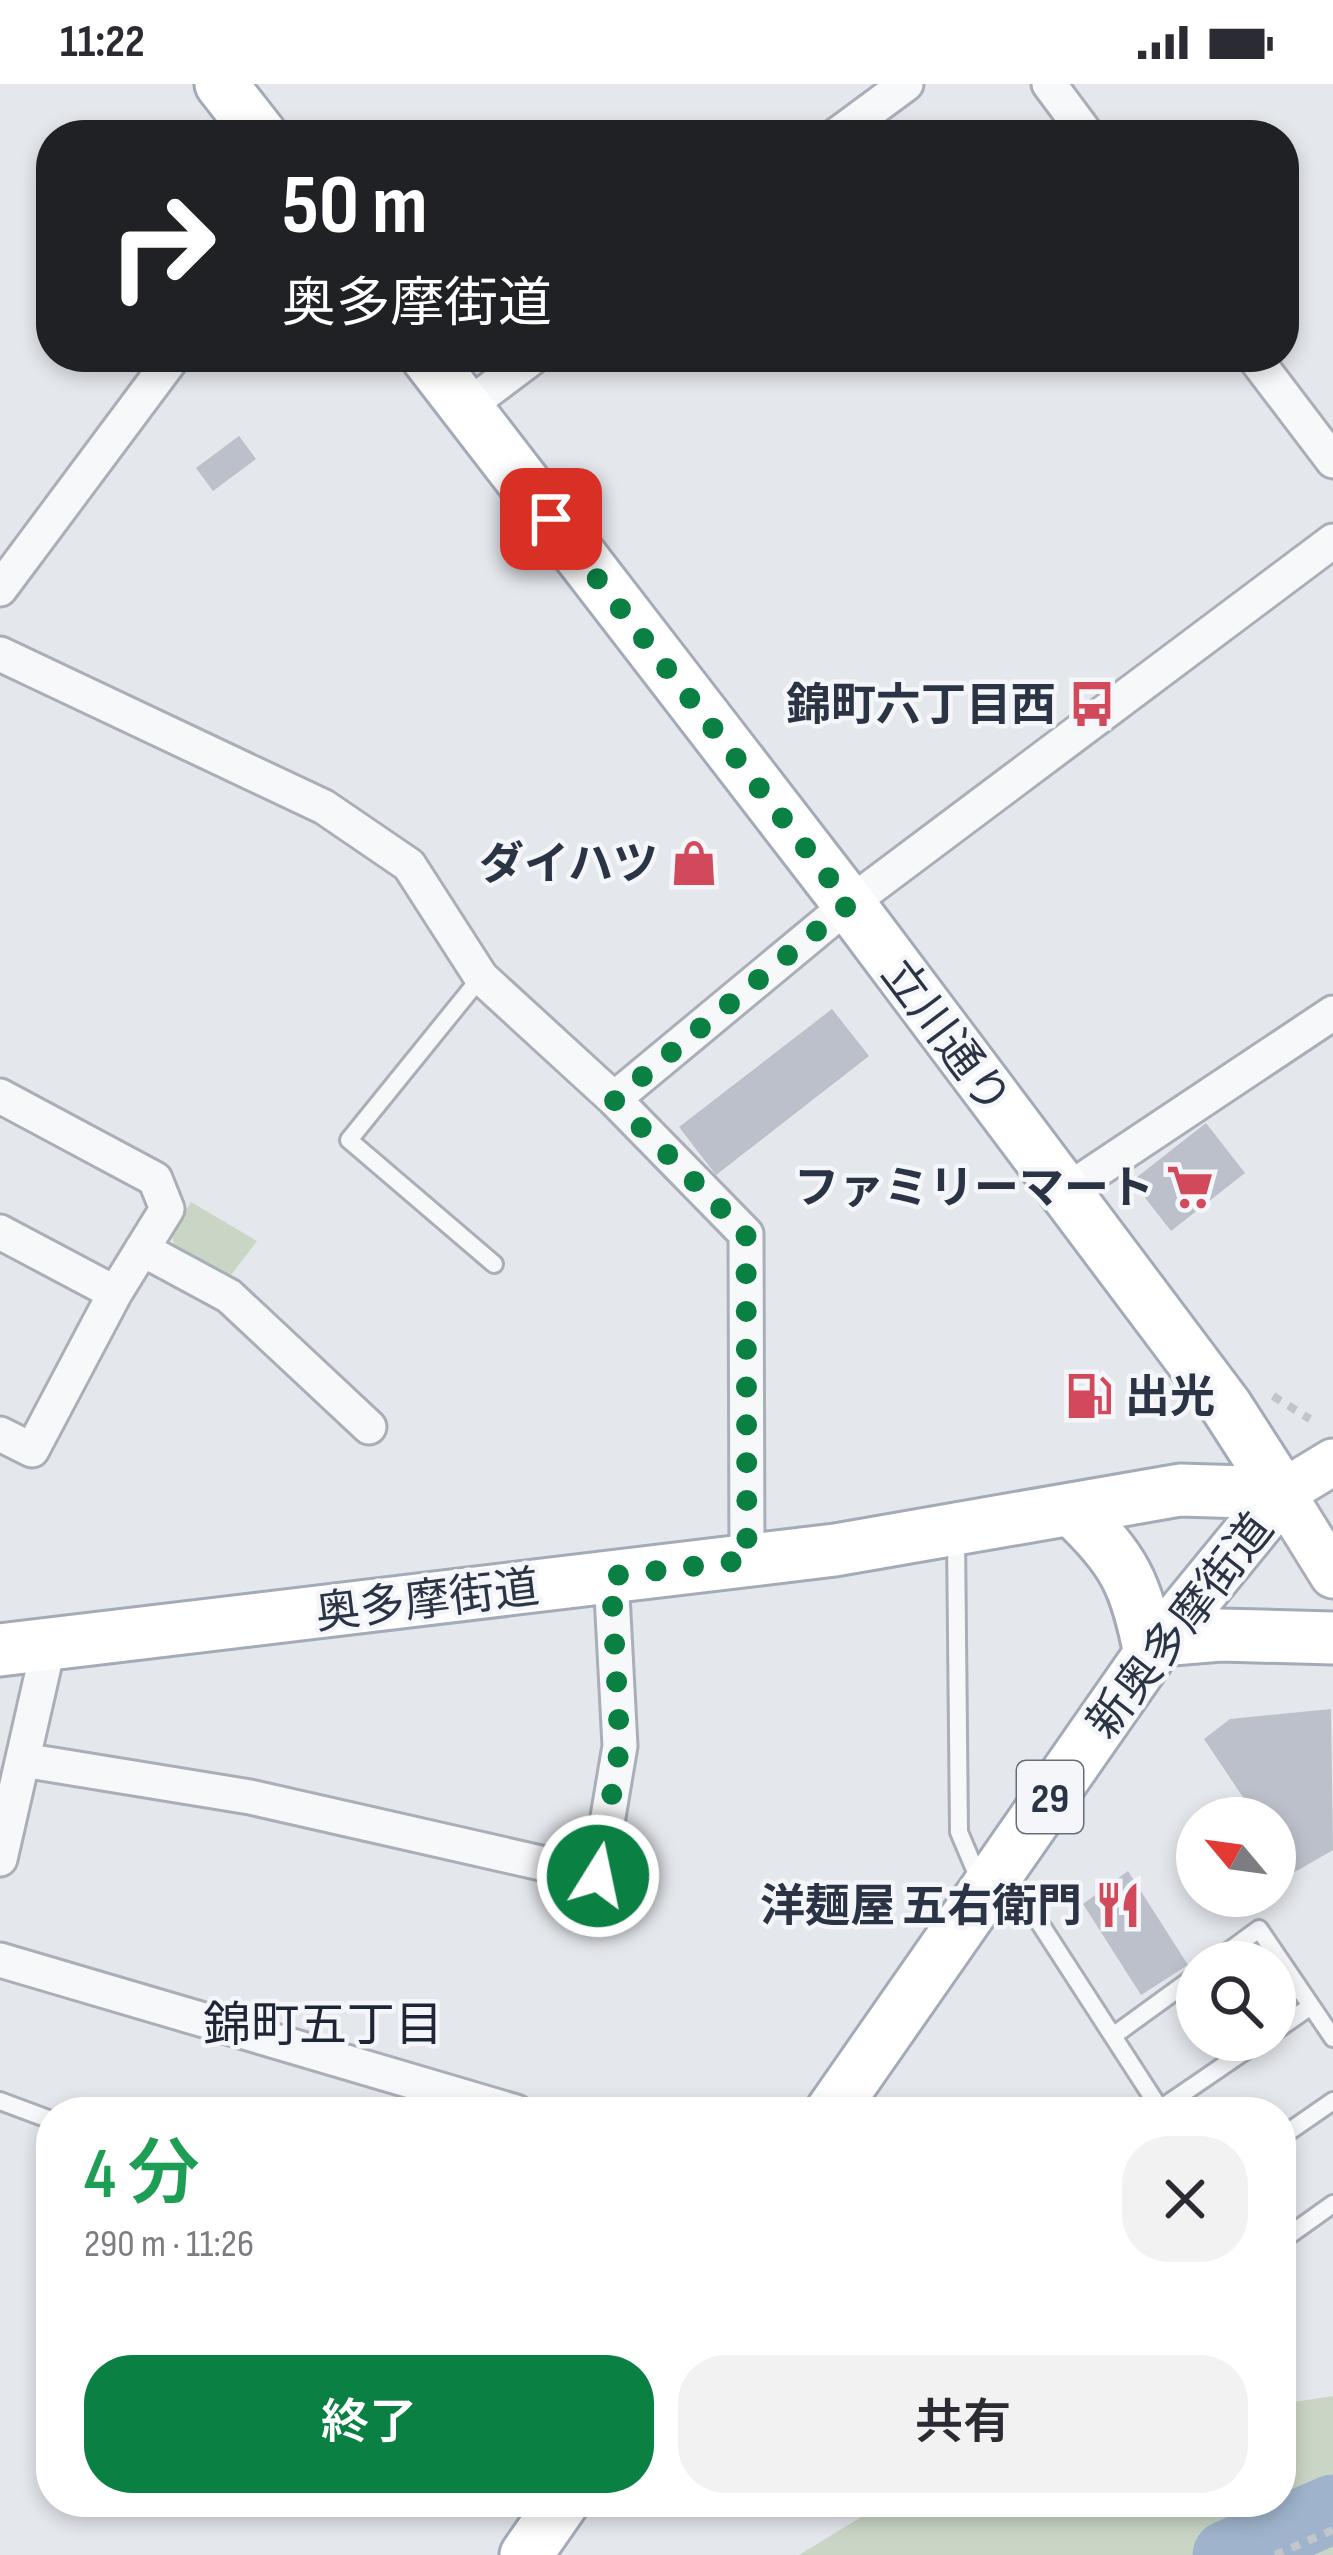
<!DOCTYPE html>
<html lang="ja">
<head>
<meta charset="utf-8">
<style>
	body { margin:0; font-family:"Sofia Sans Condensed","Noto Sans JP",sans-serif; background:#f2f2f3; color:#2b2b33; height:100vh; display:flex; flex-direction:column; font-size:45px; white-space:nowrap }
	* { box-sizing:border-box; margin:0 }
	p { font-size:39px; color:#7c7c81 }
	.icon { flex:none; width:66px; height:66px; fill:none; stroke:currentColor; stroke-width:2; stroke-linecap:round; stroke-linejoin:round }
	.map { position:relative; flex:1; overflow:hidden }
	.drawer { position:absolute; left:36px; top:2013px; width:1260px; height:420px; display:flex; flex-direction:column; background:#fff; border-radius:48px; box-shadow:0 6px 18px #0003 }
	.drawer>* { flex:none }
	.banner { position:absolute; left:36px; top:36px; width:1263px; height:252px; border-radius:48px; box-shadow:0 6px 18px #0003; background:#202124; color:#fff; overflow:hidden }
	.needle { width:78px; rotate:299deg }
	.tools { position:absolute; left:1176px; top:1713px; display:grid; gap:24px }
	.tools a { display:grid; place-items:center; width:120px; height:120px; border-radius:50%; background:#fff; box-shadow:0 6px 18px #0003; font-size:60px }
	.pin { position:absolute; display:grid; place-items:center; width:102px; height:102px; color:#fff; margin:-51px; border-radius:24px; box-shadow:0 6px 18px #0006 }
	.me { position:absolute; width:132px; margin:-66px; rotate:10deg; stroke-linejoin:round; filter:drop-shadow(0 0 9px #0008) }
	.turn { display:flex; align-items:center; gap:42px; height:252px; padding:0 48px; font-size:54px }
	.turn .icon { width:156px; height:156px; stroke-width:2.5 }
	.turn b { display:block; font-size:84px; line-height:102px }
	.round { display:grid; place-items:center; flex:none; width:126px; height:126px; border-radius:48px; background:#f2f2f3 }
	.head { display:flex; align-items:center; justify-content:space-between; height:204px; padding:0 48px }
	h1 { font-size:72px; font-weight:600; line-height:90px; color:#1e9e55 }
	.primary-button { display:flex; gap:24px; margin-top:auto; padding:24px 48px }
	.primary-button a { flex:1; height:138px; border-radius:48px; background:#0b8043; color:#fff; font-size:48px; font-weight:600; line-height:138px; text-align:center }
	.primary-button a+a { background:#f2f2f3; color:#2b2b33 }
	.status { display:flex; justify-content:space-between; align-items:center; height:84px; padding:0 60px; background:#fff; direction:ltr }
	.status svg { height:33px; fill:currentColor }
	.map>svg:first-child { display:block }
	.green { fill:#c9d6c5 }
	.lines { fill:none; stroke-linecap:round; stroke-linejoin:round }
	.river { stroke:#9fb4cc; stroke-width:69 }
	.building { fill:#bbc0ca }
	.lane-casing { stroke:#a9aeb7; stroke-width:22 }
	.street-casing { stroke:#a9aeb7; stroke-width:39 }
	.secondary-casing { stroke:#a9aeb7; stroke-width:51 }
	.primary-casing { stroke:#a3abb8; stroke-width:57 }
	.path { stroke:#c2c5cb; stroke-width:8; stroke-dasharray:9 9; stroke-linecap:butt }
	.lane { stroke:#f7f8fa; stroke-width:16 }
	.street { stroke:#f7f8fa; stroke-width:33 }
	.secondary { stroke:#fff; stroke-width:45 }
	.primary { stroke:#fff; stroke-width:51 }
	.route { stroke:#0b8043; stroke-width:21; stroke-dasharray:0 37.8 }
	.labels { text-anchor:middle; stroke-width:9; stroke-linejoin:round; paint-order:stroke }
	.shield { fill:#f4f6f9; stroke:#676e7b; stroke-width:3 }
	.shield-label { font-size:42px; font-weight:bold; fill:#2b3445 }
	.poi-label { font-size:45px; font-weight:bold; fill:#2b3445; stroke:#f4f6f9; text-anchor:end }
	.street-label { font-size:45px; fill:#2b3445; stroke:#f4f6f9 }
	.neighbourhood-label { font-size:48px; fill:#1d2536; stroke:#f4f6f9 }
</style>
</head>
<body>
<div class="status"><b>11:22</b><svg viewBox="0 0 49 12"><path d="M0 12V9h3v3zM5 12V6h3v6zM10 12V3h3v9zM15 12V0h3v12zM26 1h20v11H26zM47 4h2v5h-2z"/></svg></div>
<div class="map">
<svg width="1333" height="2471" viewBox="0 0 1333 2471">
	<rect width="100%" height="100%" fill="#e4e7ec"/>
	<path class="green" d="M191,1118L257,1157L225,1199L176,1171L172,1152Z
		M1333,2312V2471H799L886,2418H1281V2320Z"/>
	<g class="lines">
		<path class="river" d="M1227,2471L1333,2425"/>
	</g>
	<path class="building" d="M239,352L256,375L213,407L196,384Z
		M832,925L869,972L716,1091L679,1043Z
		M1206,1039L1245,1089L1171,1147L1132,1097Z
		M1331,1625L1333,1766L1293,1789L1275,1761V1734H1257L1204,1655L1230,1635Z
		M1128,1787L1188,1881L1141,1911L1083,1820Z"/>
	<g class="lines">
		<defs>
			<path id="lane" d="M481,893L349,1056L494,1180
				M956,1452L959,1748L981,1800
				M1006,1787L1162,2028
				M1214,1878L1259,1845L1333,1954
				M1275,1947L1311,1922
				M1113,1952L1197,1891
				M0,2017L51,2036
				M1160,2025L1261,1956
				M1281,2053L1333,2017
				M1281,2157L1333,2120"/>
			<path id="street" d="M1049,0L1087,51
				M837,51L906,0
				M1254,273L1333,377
				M465,324L533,273
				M0,505L173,273
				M0,570L324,723L409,781L481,893L614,1015
				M0,1012L155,1095L167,1125L115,1209L32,1366L0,1350
				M1063,1109L1333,929
				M0,1148L115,1209
				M142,1165L229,1212L369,1343
				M747,1476L746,1150L614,1015L849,820L1333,457
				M23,1676L250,1713L598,1792L620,1662L611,1492
				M0,1775L49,1560
				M0,1876L516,2028"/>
			<path id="secondary" d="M1333,1378L1282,1409L1333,1491"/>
			<path id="primary" d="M221,0L261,51
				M427,273L849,820L1226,1322L1282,1409
				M1073,1427C1125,1476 1136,1500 1150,1570
				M1160,1556L1221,1551L1333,1554
				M0,1566L835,1466L1180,1406L1282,1409
				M831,2028L1150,1570L1282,1409
				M526,2471L563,2418"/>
		</defs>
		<use href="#lane" class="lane-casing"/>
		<use href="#street" class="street-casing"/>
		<use href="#secondary" class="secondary-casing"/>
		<use href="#primary" class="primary-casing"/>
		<path class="path" d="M1273,1312L1310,1335
			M1275,2471L1333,2446"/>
		<use href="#lane" class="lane"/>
		<use href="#street" class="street"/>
		<use href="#secondary" class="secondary"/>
		<use href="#primary" class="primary"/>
	</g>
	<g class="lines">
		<path class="route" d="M551,435L849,820L614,1016L746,1150L747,1476L611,1492L620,1662L598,1792"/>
	</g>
	<defs>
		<symbol id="bus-bare" viewBox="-9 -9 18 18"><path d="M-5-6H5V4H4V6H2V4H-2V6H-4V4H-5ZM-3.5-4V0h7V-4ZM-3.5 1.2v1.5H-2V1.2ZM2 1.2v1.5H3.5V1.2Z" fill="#d1495b" stroke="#f4f6f9" stroke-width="2.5" paint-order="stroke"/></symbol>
		<symbol id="shop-bare" viewBox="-9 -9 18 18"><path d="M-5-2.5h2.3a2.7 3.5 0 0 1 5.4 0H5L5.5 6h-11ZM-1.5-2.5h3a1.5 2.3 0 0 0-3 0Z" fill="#d1495b" stroke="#f4f6f9" stroke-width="2.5" paint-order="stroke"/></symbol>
		<symbol id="supermarket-bare" viewBox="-9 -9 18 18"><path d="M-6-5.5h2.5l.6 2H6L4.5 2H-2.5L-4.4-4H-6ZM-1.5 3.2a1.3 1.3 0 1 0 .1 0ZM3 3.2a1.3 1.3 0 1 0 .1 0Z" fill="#d1495b" stroke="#f4f6f9" stroke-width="2.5" paint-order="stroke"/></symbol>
		<symbol id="fuel-bare" viewBox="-9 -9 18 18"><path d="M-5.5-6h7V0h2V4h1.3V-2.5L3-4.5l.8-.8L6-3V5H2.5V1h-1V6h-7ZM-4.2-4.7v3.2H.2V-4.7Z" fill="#d1495b" stroke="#f4f6f9" stroke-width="2.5" paint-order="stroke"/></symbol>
		<symbol id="restaurant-bare" viewBox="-9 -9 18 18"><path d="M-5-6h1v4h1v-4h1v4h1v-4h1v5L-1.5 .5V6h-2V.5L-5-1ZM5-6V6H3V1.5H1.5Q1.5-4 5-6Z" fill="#d1495b" stroke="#f4f6f9" stroke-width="2.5" paint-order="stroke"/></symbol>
	</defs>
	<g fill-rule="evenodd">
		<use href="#bus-bare" x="1059" y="587" width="66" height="66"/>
		<use href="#shop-bare" x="661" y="746" width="66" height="66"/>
		<use href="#supermarket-bare" x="1157" y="1070" width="66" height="66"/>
		<use href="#fuel-bare" x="1056" y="1279" width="66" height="66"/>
		<use href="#restaurant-bare" x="1085" y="1788" width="66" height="66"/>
	</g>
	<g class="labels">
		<rect class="shield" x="1017" y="1677" width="66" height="72" rx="9"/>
		<g class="shield-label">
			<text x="1050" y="1728">29</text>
		</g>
		<g class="poi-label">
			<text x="1056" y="636">錦町六丁目西</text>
			<text x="658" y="795">ダイハツ</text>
			<text x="1154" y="1119">ファミリーマート</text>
			<text x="1125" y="1328" text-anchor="start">出光</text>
			<text x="1082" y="1837">洋麺屋 五右衛門</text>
		</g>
		<g class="street-label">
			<text transform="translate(947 952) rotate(53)" y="16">立川通り</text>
			<text transform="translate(427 1515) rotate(-7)" y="16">奥多摩街道</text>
			<text transform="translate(1179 1541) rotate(-52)" y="16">新奥多摩街道</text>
		</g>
		<g class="neighbourhood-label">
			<text x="323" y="1957">錦町五丁目</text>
		</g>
	</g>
</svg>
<div class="tools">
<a><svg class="needle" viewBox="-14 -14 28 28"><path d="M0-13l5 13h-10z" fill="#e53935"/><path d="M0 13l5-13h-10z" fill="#7c7c81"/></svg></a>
<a><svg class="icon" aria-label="search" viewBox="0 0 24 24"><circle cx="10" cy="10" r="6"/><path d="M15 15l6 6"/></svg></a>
</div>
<div class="pin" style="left:551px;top:435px;background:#d93025"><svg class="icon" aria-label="arrive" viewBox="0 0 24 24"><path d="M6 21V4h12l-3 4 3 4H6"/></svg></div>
<svg class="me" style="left:598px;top:1792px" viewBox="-20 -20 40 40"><circle r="17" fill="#0b8043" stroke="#fff" stroke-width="3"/><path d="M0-11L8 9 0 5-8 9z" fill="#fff"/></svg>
<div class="banner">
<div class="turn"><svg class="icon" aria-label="right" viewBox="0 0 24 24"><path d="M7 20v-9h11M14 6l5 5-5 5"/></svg><div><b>50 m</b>奥多摩街道</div></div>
</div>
<section class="drawer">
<div class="head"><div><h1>4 分</h1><p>290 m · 11:26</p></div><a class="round"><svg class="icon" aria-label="close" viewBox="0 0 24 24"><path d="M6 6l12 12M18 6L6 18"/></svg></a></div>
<div class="primary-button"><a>終了</a><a>共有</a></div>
</section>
</div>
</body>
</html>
